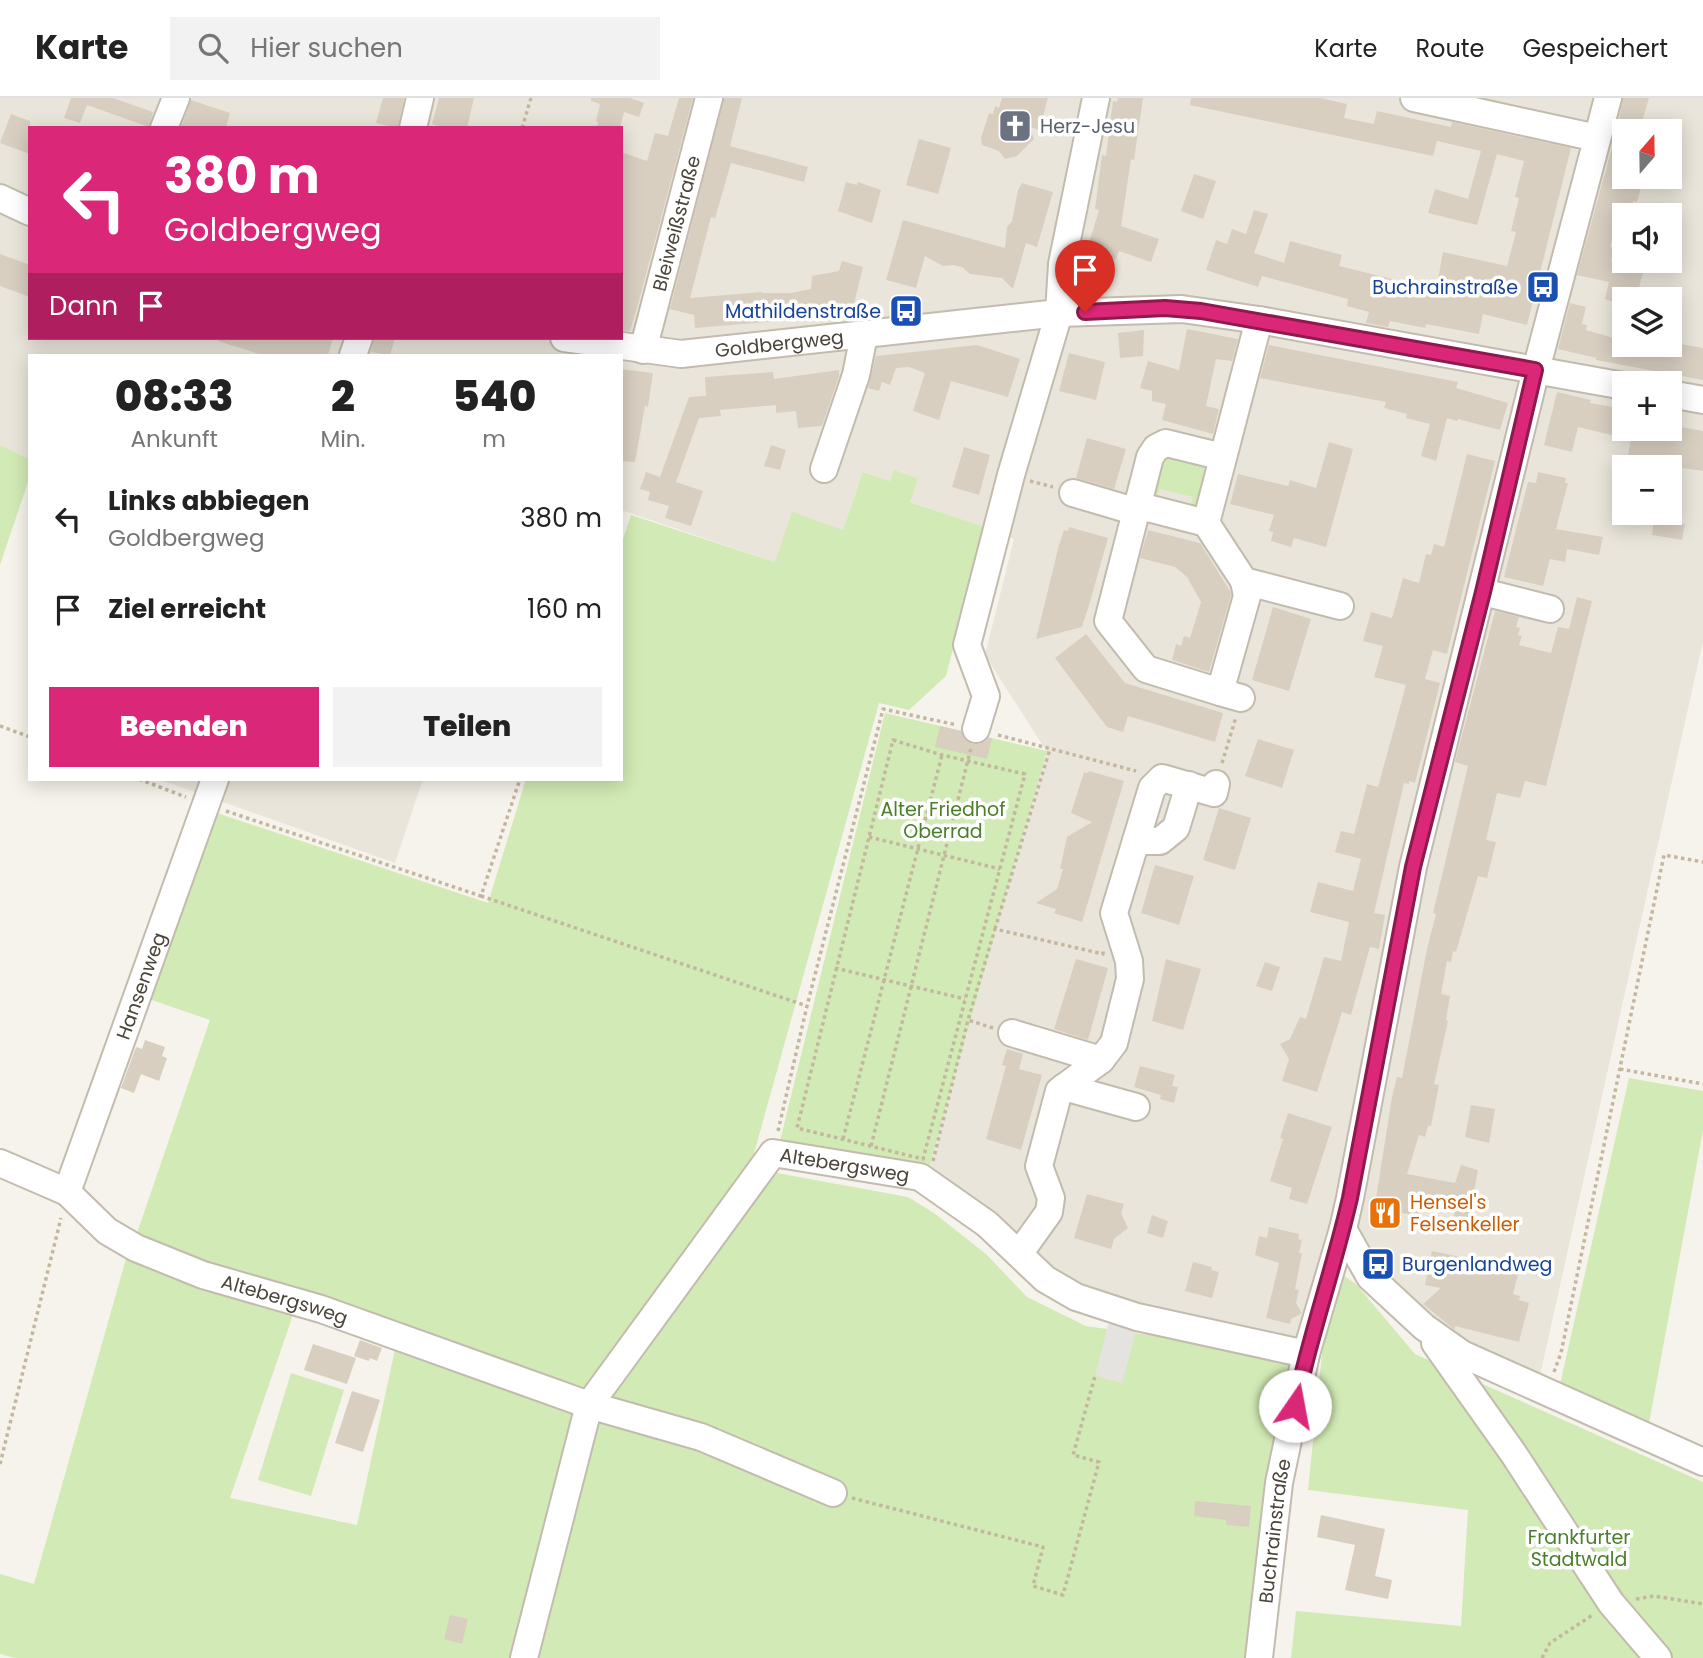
<!DOCTYPE html>
<html lang="de">
<head>
<meta charset="utf-8">
<style>
	body { margin:0; font-family:Poppins,sans-serif; background:#f2f2f2; color:#222; height:100vh; display:flex; flex-direction:column; font-size:26px; white-space:nowrap }
	* { box-sizing:border-box; margin:0 }
	p { font-size:23px; color:#767676 }
	.icon { flex:none; width:38px; height:38px; fill:none; stroke:currentColor; stroke-width:2; stroke-linecap:round; stroke-linejoin:round }
	.map { position:relative; flex:1; overflow:hidden }
	.sheet { position:absolute; left:28px; top:256px; width:595px; height:427px; display:flex; flex-direction:column; background:#fff; border-radius:0px; box-shadow:0 4px 18px #0003 }
	.sheet>* { flex:none }
	.banner { position:absolute; left:28px; top:28px; width:595px; height:214px; border-radius:0px; box-shadow:0 4px 18px #0003; background:#db2777; color:#fff; overflow:hidden }
	.needle { width:46px; rotate:20deg }
	.tools { position:absolute; left:1612px; top:21px; display:grid; gap:14px }
	.tools a { display:grid; place-items:center; width:70px; height:70px; border-radius:0px; background:#fff; box-shadow:0 4px 18px #0003; font-size:35px }
	.pin { position:absolute; display:grid; place-items:center; width:60px; height:60px; color:#fff; margin:-72px -30px; border-radius:50% 50% 50% 0; rotate:-45deg; box-shadow:0 0 7px #0007 }
	.pin .icon { rotate:45deg }
	.me { position:absolute; width:77px; margin:-38px; rotate:12deg; stroke-linejoin:round; filter:drop-shadow(0 0 5px #0008) }
	.turn { display:flex; align-items:center; gap:24px; height:147px; padding:0 21px; font-size:32px }
	.turn .icon { width:91px; height:91px; stroke-width:2.5 }
	.turn b { display:block; font-size:49px; line-height:60px }
	.then { display:flex; align-items:center; height:66px; padding:0 21px; background:#0003; gap:14px; font-size:26px }
	.eta { display:flex; justify-content:space-evenly; align-items:center; height:119px; text-align:center }
	.eta b { font-size:42px; font-weight:800; line-height:49px }
	.primary-button { display:flex; gap:14px; margin-top:auto; padding:14px 21px }
	.primary-button a { flex:1; height:80px; border-radius:0px; background:#db2777; color:#fff; font-size:28px; font-weight:800; line-height:80px; text-align:center }
	.primary-button a+a { background:#f2f2f2; color:#222 }
	ul { padding:0; list-style:none }
	li { display:flex; align-items:center; gap:21px; height:91px; padding:0 21px }
	li div { flex:1 }
	li b { display:block; font-size:26px }
	li em { font-style:normal }
	header { display:flex; align-items:center; gap:42px; box-sizing:border-box; height:98px; padding:0 35px; background:#fff; border-bottom:2px solid #e0e0e0 }
	header strong { font-size:33px }
	nav { display:flex; gap:38px; margin-inline-start:auto; font-size:24px }
	.search { width:490px; height:63px; background:#f2f2f2; display:flex; align-items:center; gap:18px; box-sizing:border-box; padding:0 24px; border-radius:0px; color:#767676; font-size:26px }
	.map>svg:first-child { display:block }
	.residential { fill:#eae5da; fill-rule:evenodd }
	.green { fill:#d2eab5 }
	.parking { fill:#e5e3e0 }
	.building { fill:#d8cfc1 }
	.lines { fill:none; stroke-linecap:round; stroke-linejoin:round }
	.minor-casing { stroke:#c2bbae; stroke-width:30 }
	.path { stroke:#c4b79f; stroke-width:3.5; stroke-dasharray:3.5 3.5; stroke-linecap:butt }
	.minor { stroke:#fff; stroke-width:26 }
	.route-casing { stroke:#8e194d; stroke-width:18 }
	.route { stroke:#db2777; stroke-width:12 }
	.labels { text-anchor:middle; stroke-width:7; stroke-linejoin:round; paint-order:stroke }
	.worship-label { font-size:19px; fill:#5b616d; stroke:#fff; text-anchor:start }
	.street-label { font-size:19px; fill:#4b4439; stroke:#fff }
	.transit-label { font-size:19px; fill:#164399; stroke:#fff; text-anchor:end }
	.park-label { font-size:19px; fill:#4a7f2a; stroke:#fff }
	.food-label { font-size:19px; fill:#c56008; stroke:#fff; text-anchor:start }
</style>
</head>
<body>
<header>
<strong>Karte</strong>
<div class="search"><svg class="icon" aria-label="search" viewBox="0 0 24 24"><circle cx="10" cy="10" r="6"/><path d="M15 15l6 6"/></svg>Hier suchen</div>
<nav><a>Karte</a><a>Route</a><a>Gespeichert</a></nav>
</header>
<div class="map">
<svg width="1703" height="1560" viewBox="0 0 1703 1560">
	<rect width="100%" height="100%" fill="#f6f3ec"/>
	<path class="residential" d="M0,0H1703V543L1539,1282L1467,1249L1428,1222L1343,1141L1305,1250L1127,1205L1089,1190L1052,1169L1012,1131L927,1076L1047,654L985,557L1014,441L909,403L894,373L890,383L863,374L843,432L775,464L621,412V257H30V361L0,347ZM30,30H621V240H30ZM1624,33H1670V79H1624ZM1624,117H1670V163H1624ZM1624,201H1670V247H1624ZM1624,285H1670V331H1624ZM1624,369H1670V415H1624Z
		M158,681H423L395,765Z"/>
	<path class="green" d="M0,347L30,361V378L0,467Z
		M1160,356L1209,367L1204,405L1190,413L1193,399L1160,391L1156,405L1148,393Z
		M894,372L918,381L910,404L984,429L946,578L909,612L879,605L750,1070L908,1099L934,1115L986,1156L1027,1199L1086,1228L1297,1258L1250,1560H15L0,1556V1476L34,1486L127,1157L293,1217L230,1400L357,1427L396,1247L135,1141L210,922L146,900L211,713L488,805L526,681H621V447L631,417L775,464L792,414L843,432L863,374L890,383Z
		M885,615L1047,653L927,1076L778,1051Z
		M1629,980L1703,993V1032L1648,1331L1559,1291Z
		M1340,1175L1356,1186L1415,1256L1703,1384V1560H1291L1296,1513L1461,1528L1468,1412L1308,1392L1322,1256Z
		M291,1275L344,1292L311,1398L258,1382Z"/>
	<path class="parking" d="M1111,1216L1139,1222L1122,1285L1095,1278Z"/>
	<path class="building" d="M71,0H113L153,14L149,29L87,7L80,25L64,20Z
		M383,0H404L398,30L376,25Z
		M439,0H474L467,30H447L432,26Z
		M591,0H630L644,5L639,19L624,14L620,30H597L598,24L596,23L600,6L591,3Z
		M679,0H693L639,203L630,233L621,232V54L647,63L655,35L668,38Z
		M724,0H742L730,48L808,69L804,84L731,65L715,120L711,119L690,200L762,194V195H791L811,191L812,178L839,173L842,163L863,169L853,210L804,218V221L695,230L694,217L670,211Z
		M1002,0H1048L1039,32L1030,29L1034,41L1017,58L1005,61L999,53L982,47L981,40L989,15L993,16L995,8L999,10Z
		M1118,0H1143L1134,62L1131,61L1121,128L1159,141L1151,164L1119,153L1116,161L1087,152L1099,112L1095,111L1102,57L1106,58L1113,3L1117,4Z
		M1191,0H1320L1347,6L1344,20L1374,26L1377,13L1451,29L1452,24L1571,50L1527,227L1483,216L1479,236L1426,226L1425,230L1390,223L1388,229L1366,225L1369,214L1347,208L1348,201L1262,178L1258,189L1206,172L1216,142L1227,146L1232,131L1246,136L1254,112L1268,116L1254,155L1284,165L1290,143L1342,157L1339,168L1408,185L1409,182L1437,187L1443,154L1507,168L1516,134L1511,133L1519,100L1515,99L1524,63L1497,56L1477,127L1428,115L1435,91L1468,101L1481,53L1437,43L1433,58L1190,7Z
		M1623,0H1649L1641,27L1619,21Z
		M191,2L230,15L226,30H181Z
		M11,16L30,23V56L0,45Z
		M1619,24H1624V79H1644L1637,104L1633,103L1630,115L1619,113L1610,149L1614,150L1611,163H1646L1636,201H1624V208L1605,201L1609,184L1577,177Z
		M919,41L951,50L938,96L906,87Z
		M1194,76L1216,83L1203,121L1181,113Z
		M846,84L857,87L858,84L881,92L872,125L838,113Z
		M1022,85L1053,94L1037,149L1026,145L1013,191L1002,180L970,176L962,169L953,167L943,168L925,158L916,190L886,182L903,122L1005,150L1007,129L1012,123L1018,92Z
		M0,156L30,167V199L0,188Z
		M1570,205L1586,209L1582,226L1587,227L1586,232L1624,243V247H1670V244L1703,250V282L1596,262V260L1558,251Z
		M1187,231L1238,241L1232,263L1216,261L1206,308L1219,311L1213,336L1162,322L1166,306L1152,303V293L1140,290L1148,263L1179,272Z
		M1144,232L1143,258L1120,260L1118,235Z
		M219,240H333L328,257H262L218,243Z
		M374,240H395L390,257L371,254Z
		M977,247L1020,261L1008,299L951,283L939,322L913,313L925,275L909,269L896,270L890,287L882,284L879,293L868,290L876,258Z
		M1269,247L1458,284L1456,290L1508,305L1500,332L1458,321L1457,323L1447,320L1436,363L1421,358L1430,326L1406,320L1407,316L1384,310L1386,304L1260,280Z
		M1069,255L1105,264L1096,302L1059,293Z
		M621,271L653,275L648,309L645,308L635,364L621,363Z
		M839,272V278L822,328L798,330L796,313L776,315V307L720,312L721,318L699,320L676,384L703,393L691,428L665,420L669,408L648,402L650,394L640,391L646,374L660,379L689,299L706,298L705,279L773,274L774,281Z
		M1557,294L1591,302L1590,305L1624,311V340L1578,329L1572,354L1544,347Z
		M1670,327L1703,333V373L1627,362L1633,331H1670Z
		M1087,340L1126,351L1114,391L1076,380Z
		M1329,344L1353,351L1326,449L1294,440L1291,449L1271,443L1273,434L1269,433L1274,417L1230,406L1238,376L1288,388L1290,382L1316,390Z
		M771,347L786,352L780,372L764,368Z
		M964,349L990,357L979,397L952,389Z
		M1467,356L1495,363L1447,556L1433,552L1425,581L1440,585L1415,685L1409,683V686L1404,685L1374,815L1385,817L1379,851L1370,849L1351,917L1342,914L1317,994L1282,983L1289,961L1280,946L1290,941L1300,919L1306,921L1324,859L1341,863L1349,824L1310,814L1318,784L1353,793L1361,761L1335,754L1341,733L1354,736L1367,686L1378,689L1406,587L1374,579L1383,548L1363,543L1371,514L1392,520L1403,480L1419,485L1426,456L1431,457L1434,446L1444,449Z
		M1538,374L1566,380L1565,385H1568L1556,431L1603,439L1599,457L1567,451L1565,464L1550,461L1543,488L1504,479L1528,384L1536,385Z
		M1654,421L1685,426L1682,442L1652,437Z
		M1069,429L1108,440L1090,504L1082,529L1036,541L1059,447L1064,432L1068,433Z
		M1148,432L1200,445L1230,493L1231,497L1209,574L1172,562L1176,546L1181,548L1184,538L1190,540L1201,504L1187,479L1175,469L1140,460Z
		M1577,499L1592,503L1546,688L1525,683L1520,700L1497,695L1486,742L1496,744L1487,780L1478,778L1456,854L1453,853L1451,864L1447,863L1441,896L1450,898L1446,922L1448,923L1434,986L1439,987L1431,1028H1428L1425,1039L1419,1037L1407,1076L1455,1085L1461,1067L1478,1072L1469,1121L1454,1118L1455,1114L1423,1108L1420,1118L1402,1115L1400,1130L1372,1126L1392,999L1397,979L1402,980L1427,851L1436,816L1433,815L1468,668L1455,664L1495,513L1519,519L1516,529L1520,530L1518,537L1522,538L1519,547L1551,555L1558,529L1569,531Z
		M1273,509L1311,521L1289,593L1252,582Z
		M1086,536L1125,585L1223,615L1215,644L1128,618L1123,634L1107,629L1055,560Z
		M940,628L961,633L964,641L972,646H980L989,640H992L987,661L935,649Z
		M1258,641L1294,652L1282,690L1245,678Z
		M1089,673L1124,683L1082,824L1054,815L1056,811L1036,805L1057,791L1063,771H1060L1067,739L1092,724L1071,715L1084,674L1088,675Z
		M1219,710L1251,720L1235,772L1203,762Z
		M1155,767L1194,778L1179,827L1141,815Z
		M1076,861L1108,870L1088,942L1054,931Z
		M1166,861L1201,871L1183,932L1152,923Z
		M1265,864L1280,869L1272,893L1256,888Z
		M145,942L165,949L162,958L167,960L159,983L141,976L134,995L121,990L136,949L142,951Z
		M1007,951L1023,956L1019,971L1042,977L1021,1052L986,1041L1006,968L1002,967Z
		M1140,968L1175,977L1172,988L1178,989L1174,1005L1160,1001L1161,997L1134,989Z
		M1471,1007L1495,1011L1489,1045L1465,1039Z
		M1288,1015L1332,1029L1307,1106L1289,1101L1292,1090L1270,1083L1283,1041L1280,1040Z
		M1087,1096L1124,1106L1121,1115L1128,1130L1114,1141L1111,1151L1074,1140Z
		M1152,1117L1168,1123L1163,1140L1147,1135Z
		M1269,1129L1299,1136L1298,1141L1302,1142L1299,1155H1302L1295,1191L1299,1192L1296,1205L1302,1215L1291,1221L1290,1226L1266,1220L1279,1165L1255,1157L1259,1138L1267,1140Z
		M1432,1153L1471,1161L1472,1158L1520,1169L1513,1196L1520,1198L1519,1202L1529,1205L1519,1244L1455,1228V1232L1423,1206L1441,1190L1425,1187Z
		M1193,1164L1212,1169L1211,1172L1219,1174L1212,1200L1185,1193Z
		M360,1242L382,1250L377,1263L370,1260L369,1263L354,1258Z
		M313,1246L356,1260L347,1286L304,1272Z
		M352,1293L380,1302L363,1354L335,1345Z
		M1195,1403L1251,1408L1249,1429L1226,1427V1422L1194,1418Z
		M1321,1417L1385,1431L1375,1478L1392,1482L1388,1501L1345,1492L1355,1447L1317,1439Z
		M450,1517L468,1521L462,1546L444,1541Z"/>
	<g class="lines">
		<defs>
			<g id="minor">
				<path d="M1414,0L1597,40"/>
				<path d="M164,30L176,0"/>
				<path d="M413,30L420,0"/>
				<path d="M0,100L30,114"/>
				<path id="s1" d="M564,240L681,256L1059,215L1182,211L1259,222L1624,288"/>
				<path id="s2" d="M643,252L709,0"/>
				<path d="M353,257L359,240"/>
				<path d="M1670,296L1703,302"/>
				<path d="M824,371L856,277L864,237"/>
				<path d="M1073,395L1134,413"/>
				<path d="M1136,407L1206,425L1244,483L1340,508"/>
				<path d="M1206,425L1259,222"/>
				<path d="M1483,494L1550,511"/>
				<path d="M1220,594L1146,571L1108,523L1150,359L1156,350L1166,345L1223,359"/>
				<path d="M1241,600L1220,594L1247,498L1244,483"/>
				<path d="M976,631L986,598L967,547L1011,377L1059,215L1062,166L1096,0"/>
				<path d="M1136,743H1160L1176,730L1189,687"/>
				<path d="M1012,935L1101,962"/>
				<path d="M1064,989L1136,1009"/>
				<path id="s3" d="M0,1065L67,1094L107,1133L136,1150L203,1177L321,1211L589,1307L701,1339L833,1395"/>
				<path id="s4" d="M67,1094L215,681"/>
				<path d="M1343,1131L1370,1179L1424,1229L1462,1256L1703,1364"/>
				<path d="M1019,1156L1049,1114L1051,1100L1039,1068L1059,993L1101,962L1114,945L1130,881L1129,863L1114,815L1152,690L1162,680L1214,695L1216,686"/>
				<path d="M1435,1245L1513,1355L1611,1505L1658,1560"/>
				<path id="s5" d="M524,1560L589,1307L773,1055L920,1079L987,1126L1045,1181L1076,1199L1137,1219L1306,1256"/>
				<path id="s6" d="M1259,1560L1279,1385L1306,1256L1343,1131L1350,1100L1413,769L1536,272L1608,0"/>
			</g>
		</defs>
		<use href="#minor" class="minor-casing"/>
		<path class="path" d="M522,30L531,0
			M1030,383L1053,389
			M0,628L30,639
			M998,637L1136,673
			M893,642L942,657L1025,676L923,1061L797,1030Z
			M1222,665L1236,619
			M139,681L186,699
			M226,713L481,798L520,681
			M869,739L1000,771
			M481,798L807,908
			M995,831L1050,651
			M835,870L965,901
			M993,930L968,922L995,831L1103,856V853
			M1620,971L1703,986
			M778,1033L807,908L883,611L957,627
			M843,1041L942,657
			M871,1048L971,650
			M933,1063L968,922
			M1554,1274L1561,1255L1664,757L1703,764
			M0,1366L61,1120
			M852,1400L1043,1449L1033,1488L1063,1497L1099,1364L1073,1357L1095,1278
			M1636,1501L1654,1498L1703,1506
			M1542,1560L1550,1545L1594,1516"/>
		<use href="#minor" class="minor"/>
	</g>
	<g class="lines">
		<defs>
			<path id="route" d="M1085,214L1165,210L1201,213L1535,272L1483,494L1413,769L1350,1100C1334,1170 1310,1237 1295,1308"/>
		</defs>
		<use href="#route" class="route-casing"/>
		<use href="#route" class="route"/>
	</g>
	<defs>
		<symbol id="church-square" viewBox="-11 -11 22 22"><rect x="-9" y="-9" width="18" height="18" rx="4" fill="#6b7280" stroke="#fff"/><path d="M-1.2-6h2.4v3.5h3.3v2.4h-3.3V6h-2.4V-.1h-3.3v-2.4h3.3Z" fill="#fff"/></symbol>
		<symbol id="bus-square" viewBox="-11 -11 22 22"><rect x="-9" y="-9" width="18" height="18" rx="4" fill="#1a4fb4" stroke="#fff"/><path d="M-5-6H5V4H4V6H2V4H-2V6H-4V4H-5ZM-3.5-4V0h7V-4ZM-3.5 1.2v1.5H-2V1.2ZM2 1.2v1.5H3.5V1.2Z" fill="#fff"/></symbol>
		<symbol id="restaurant-square" viewBox="-11 -11 22 22"><rect x="-9" y="-9" width="18" height="18" rx="4" fill="#e8710a" stroke="#fff"/><path d="M-5-6h1v4h1v-4h1v4h1v-4h1v5L-1.5 .5V6h-2V.5L-5-1ZM5-6V6H3V1.5H1.5Q1.5-4 5-6Z" fill="#fff"/></symbol>
	</defs>
	<g fill-rule="evenodd">
		<use href="#church-square" x="996" y="9" width="38" height="38"/>
		<use href="#bus-square" x="1524" y="170" width="38" height="38"/>
		<use href="#bus-square" x="887" y="194" width="38" height="38"/>
		<use href="#restaurant-square" x="1366" y="1096" width="38" height="38"/>
		<use href="#bus-square" x="1359" y="1147" width="38" height="38"/>
	</g>
	<g class="labels">
		<g class="worship-label">
			<text x="1040" y="35">Herz-Jesu</text>
		</g>
		<g class="street-label">
			<text dy="7" stroke="none"><textPath href="#s2" startOffset="131">Bleiweißstraße</textPath></text>
			<text dy="7" stroke="none"><textPath href="#s1" startOffset="217">Goldbergweg</textPath></text>
			<text dy="7" stroke="none"><textPath href="#s4" startOffset="219">Hansenweg</textPath></text>
			<text dy="7" stroke="none"><textPath href="#s5" startOffset="646">Altebergsweg</textPath></text>
			<text dy="7" stroke="none"><textPath href="#s3" startOffset="320">Altebergsweg</textPath></text>
			<text dy="7" stroke="none"><textPath href="#s6" startOffset="128">Buchrainstraße</textPath></text>
		</g>
		<g class="transit-label">
			<text x="1518" y="196">Buchrainstraße</text>
			<text x="881" y="220">Mathildenstraße</text>
			<text x="1402" y="1173" text-anchor="start">Burgenlandweg</text>
		</g>
		<g class="park-label">
			<text x="943" y="718">Alter Friedhof<tspan x="943" dy="22">Oberrad</tspan></text>
			<text x="1579" y="1446">Frankfurter<tspan x="1579" dy="22">Stadtwald</tspan></text>
		</g>
		<g class="food-label">
			<text x="1410" y="1111">Hensel's<tspan x="1410" dy="22">Felsenkeller</tspan></text>
		</g>
	</g>
</svg>
<div class="tools">
<a><svg class="needle" viewBox="-14 -14 28 28"><path d="M0-13l5 13h-10z" fill="#e53935"/><path d="M0 13l5-13h-10z" fill="#767676"/></svg></a>
<a><svg class="icon" aria-label="sound" viewBox="0 0 24 24"><path d="M4 9h4l5-4v14l-5-4H4zM17 9q2 3 0 6"/></svg></a>
<a><svg class="icon" aria-label="layers" viewBox="0 0 24 24"><path d="M12 4l9 5-9 5-9-5zM3 14l9 5 9-5"/></svg></a>
<a>+</a>
<a>−</a>
</div>
<div class="pin" style="left:1085px;top:214px;background:#d93025"><svg class="icon" aria-label="arrive" viewBox="0 0 24 24"><path d="M6 21V4h12l-3 4 3 4H6"/></svg></div>
<svg class="me" style="left:1295px;top:1308px" viewBox="-20 -20 40 40"><circle r="19" fill="#fff"/><path d="M0-13L10 11 0 6-10 11z" fill="#db2777"/></svg>
<div class="banner">
<div class="turn"><svg class="icon" aria-label="left" viewBox="0 0 24 24"><path d="M17 20v-9H6M10 6l-5 5 5 5"/></svg><div><b>380 m</b>Goldbergweg</div></div>
<div class="then">Dann<svg class="icon" aria-label="arrive" viewBox="0 0 24 24"><path d="M6 21V4h12l-3 4 3 4H6"/></svg></div>
</div>
<section class="sheet">
<div class="eta">
<div><b>08:33</b><p>Ankunft</p></div>
<div><b>2</b><p>Min.</p></div>
<div><b>540</b><p>m</p></div>
</div>
<ul>
<li><svg class="icon" aria-label="left" viewBox="0 0 24 24"><path d="M17 20v-9H6M10 6l-5 5 5 5"/></svg><div><b>Links abbiegen</b><p>Goldbergweg</p></div><em>380 m</em></li>
<li><svg class="icon" aria-label="arrive" viewBox="0 0 24 24"><path d="M6 21V4h12l-3 4 3 4H6"/></svg><div><b>Ziel erreicht</b></div><em>160 m</em></li>
</ul>
<div class="primary-button"><a>Beenden</a><a>Teilen</a></div>
</section>
</div>
</body>
</html>
